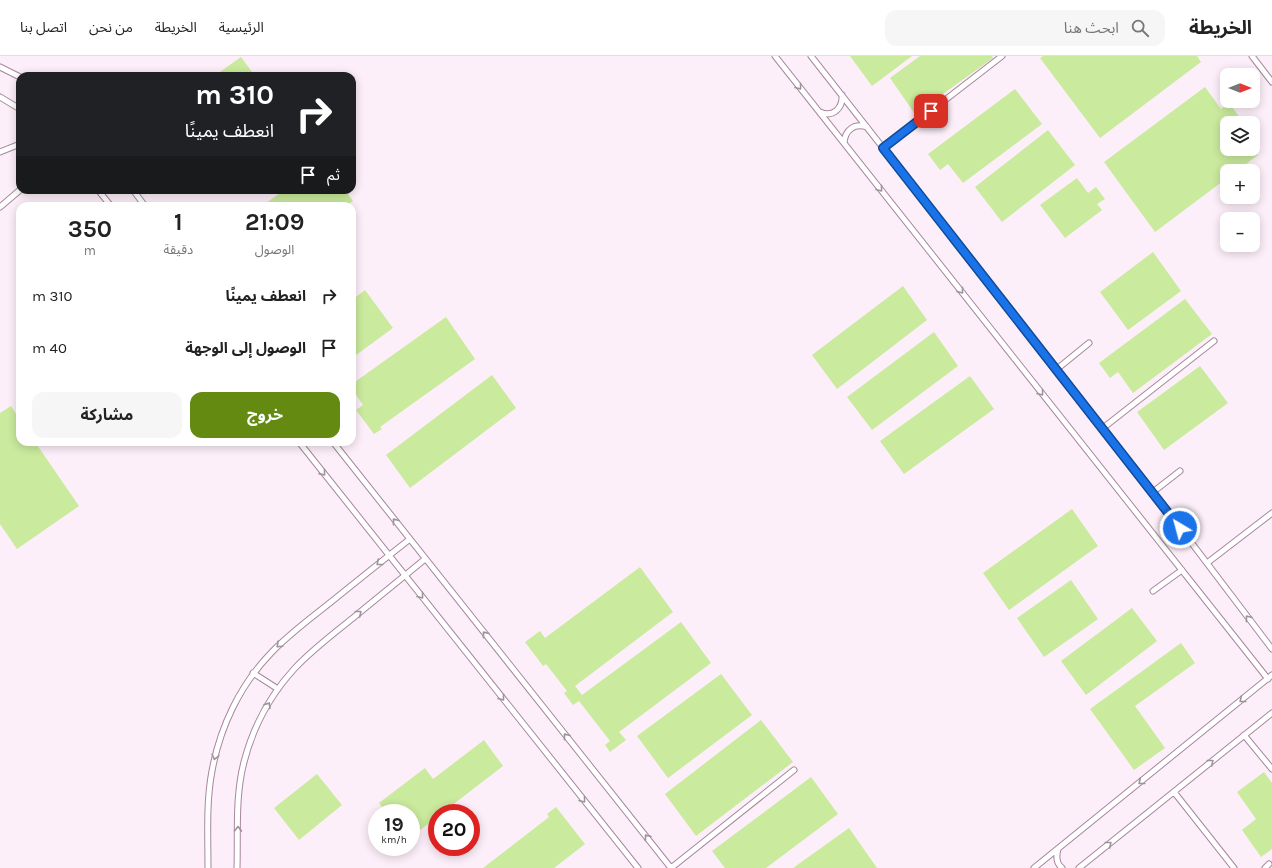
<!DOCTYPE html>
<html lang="ar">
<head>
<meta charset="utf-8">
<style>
	body { margin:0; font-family:Karla,"Noto Sans Arabic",sans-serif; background:#f6f6f6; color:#222; direction:rtl; height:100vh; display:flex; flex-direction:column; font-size:15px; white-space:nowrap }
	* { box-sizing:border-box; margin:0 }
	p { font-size:13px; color:#767676 }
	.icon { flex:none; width:22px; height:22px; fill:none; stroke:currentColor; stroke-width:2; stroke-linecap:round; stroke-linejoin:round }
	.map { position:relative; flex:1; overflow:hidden; direction:ltr }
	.side { position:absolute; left:16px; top:146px; width:340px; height:244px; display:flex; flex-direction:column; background:#fff; border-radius:12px; box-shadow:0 2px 10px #0003; direction:rtl }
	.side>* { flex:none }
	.banner { position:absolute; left:16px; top:16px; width:340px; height:122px; border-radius:12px; box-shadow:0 2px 10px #0003; direction:rtl; background:#202124; color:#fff; overflow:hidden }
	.needle { width:26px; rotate:90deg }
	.tools { position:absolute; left:1220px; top:12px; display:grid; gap:8px }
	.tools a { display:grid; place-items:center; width:40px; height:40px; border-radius:8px; background:#fff; box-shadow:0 2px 10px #0003; font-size:20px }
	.speed { position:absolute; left:368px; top:748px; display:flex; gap:8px; font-size:20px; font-weight:700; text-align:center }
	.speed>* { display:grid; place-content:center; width:52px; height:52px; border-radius:50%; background:#fff; box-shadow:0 2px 10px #0003; line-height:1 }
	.speed small { font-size:10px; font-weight:400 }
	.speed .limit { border:6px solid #d22; background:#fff; color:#111 }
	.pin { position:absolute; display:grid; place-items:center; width:34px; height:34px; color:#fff; margin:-17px; border-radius:8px; box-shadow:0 2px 6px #0006 }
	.me { position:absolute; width:44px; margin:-22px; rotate:323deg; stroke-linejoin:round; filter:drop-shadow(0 0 3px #0008) }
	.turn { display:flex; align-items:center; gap:14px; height:84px; padding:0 16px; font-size:18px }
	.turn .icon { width:52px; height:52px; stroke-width:2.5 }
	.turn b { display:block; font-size:28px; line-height:34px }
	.then { display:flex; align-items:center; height:38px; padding:0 16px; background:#0003; gap:8px; font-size:15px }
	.eta { display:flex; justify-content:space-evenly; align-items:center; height:68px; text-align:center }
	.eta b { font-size:24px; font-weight:700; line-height:28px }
	.action { display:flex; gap:8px; margin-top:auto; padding:8px 16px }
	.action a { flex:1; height:46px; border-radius:12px; background:#648a11; color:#fff; font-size:16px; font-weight:700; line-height:46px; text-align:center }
	.action a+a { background:#f6f6f6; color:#222 }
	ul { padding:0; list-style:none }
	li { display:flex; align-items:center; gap:12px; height:52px; padding:0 16px }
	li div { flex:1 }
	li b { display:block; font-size:15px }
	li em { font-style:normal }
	header { display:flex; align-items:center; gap:24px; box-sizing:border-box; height:56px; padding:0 20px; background:#fff; border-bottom:1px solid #e0e0e0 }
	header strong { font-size:19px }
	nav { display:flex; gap:22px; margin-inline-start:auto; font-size:14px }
	.search { width:280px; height:36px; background:#f6f6f6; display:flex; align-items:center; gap:10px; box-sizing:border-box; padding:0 14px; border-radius:12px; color:#767676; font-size:15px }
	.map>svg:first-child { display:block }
	.building { fill:#caea9d }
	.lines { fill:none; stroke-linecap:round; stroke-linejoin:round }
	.service-casing { stroke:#a7879d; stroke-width:7 }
	.service { stroke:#fff; stroke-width:5 }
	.oneway { stroke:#9b9499 }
	.route-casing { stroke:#114b97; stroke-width:10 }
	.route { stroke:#1a73e8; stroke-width:7 }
</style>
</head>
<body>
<header>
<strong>الخريطة</strong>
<div class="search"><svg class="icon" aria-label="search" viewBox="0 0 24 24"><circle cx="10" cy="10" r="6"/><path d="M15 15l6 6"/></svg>ابحث هنا</div>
<nav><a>الرئيسية</a><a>الخريطة</a><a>من نحن</a><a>اتصل بنا</a></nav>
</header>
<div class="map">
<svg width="1272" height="812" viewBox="0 0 1272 812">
	<rect width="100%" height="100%" fill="#fdeff9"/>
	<path class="building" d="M850,0H912L872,30Z
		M920,0H992L993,2L915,58L890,22Z
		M1043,0H1197L1201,6L1100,82L1040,2Z
		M241,1L255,20H214Z
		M1205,31L1221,53L1229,47L1244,67H1227V93H1254L1258,99L1237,115H1227V122L1155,176L1104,106Z
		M1015,33L1042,68L963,127L948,108L940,114L928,98Z
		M1048,74L1075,109L1002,166L975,131Z
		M1077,122L1088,137L1096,131L1105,143L1097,148L1102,154L1065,182L1040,149Z
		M284,134H345L353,145L346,150H262Z
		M1153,196L1181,235L1128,274L1100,236Z
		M903,230L927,264L837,333L812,299Z
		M365,234L393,272L352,302V244Z
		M1185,243L1212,278L1133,337L1118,316L1110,322L1099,307Z
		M446,261L475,303L380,371L382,373L374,378L356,354L363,349L352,333V328Z
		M934,276L958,310L872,374L847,341Z
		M1200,310L1228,347L1164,394L1137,356Z
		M492,319L516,352L410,432L386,399Z
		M970,320L994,353L904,418L880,385Z
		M11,350L20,364V386H35L79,450L17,493L0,468V357Z
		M1072,453L1098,490L1009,554L983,517Z
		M640,511L673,556L575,630L582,639L681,566L711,607L619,676L626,684L610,696L605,689L610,685L579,645L573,649L564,637L567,635L546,608L543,610L525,586L540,575L545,582Z
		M1071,524L1098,563L1044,601L1017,562Z
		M1132,552L1157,585L1086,639L1061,605Z
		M1181,587L1195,607L1135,650L1165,692L1134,714L1090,653Z
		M721,618L752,659L668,722L637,680Z
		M761,664L793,706L696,780L665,738Z
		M484,684L503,710L442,757H437V761L411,781V757H387L379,747L425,712L433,723Z
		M1264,716L1272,727V793L1261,801L1242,774L1256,763L1237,736Z
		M317,718L342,749L299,784L274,752Z
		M811,721L838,758L766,812H725L712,795Z
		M556,751L585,788L554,812H483L549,761L547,758Z
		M849,772L877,812H793Z"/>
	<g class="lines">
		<defs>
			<path id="service" d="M775,0L1268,623
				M811,0L1153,436L1272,593
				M1252,0L1272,26
				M0,11L20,21
				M0,41L20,53
				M820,56C833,62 843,52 842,39
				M844,87C845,74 854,67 867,71
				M883,92L1002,0
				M0,96L20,88
				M98,134L111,150
				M133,134L145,150
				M0,151L20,134
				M1057,313L1089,287
				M1103,372L1214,285
				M299,386L638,812
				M333,386L671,812
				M1153,436L1180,415
				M1207,507L1272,457
				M1153,535L1182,514
				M253,617L278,633
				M1244,679L1272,713
				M1174,736L1234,812
				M1058,793C1056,800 1056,807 1062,812
				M208,812C208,780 206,746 212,715C220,671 240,629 271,597C289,578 311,562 331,546C357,525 383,504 410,483
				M237,812C238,777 235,740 244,706C253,671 271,638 295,612C313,593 333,578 353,562C377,542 401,523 425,503
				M671,812L794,714
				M1034,812L1272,619
				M1079,812L1272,657
				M1265,812L1269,808"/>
		</defs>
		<use href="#service" class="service-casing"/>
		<use href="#service" class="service"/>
	</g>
	<defs><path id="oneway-chevron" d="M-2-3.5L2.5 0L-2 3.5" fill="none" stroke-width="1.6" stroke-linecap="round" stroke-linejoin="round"/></defs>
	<g class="oneway">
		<use href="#oneway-chevron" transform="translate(799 31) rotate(52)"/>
		<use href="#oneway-chevron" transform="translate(880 133) rotate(52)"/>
		<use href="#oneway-chevron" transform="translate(961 235) rotate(52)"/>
		<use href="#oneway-chevron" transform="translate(1041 337) rotate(52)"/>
		<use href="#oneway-chevron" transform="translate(323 417) rotate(51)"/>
		<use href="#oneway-chevron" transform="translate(395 465) rotate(-128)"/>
		<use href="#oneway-chevron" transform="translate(379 507) rotate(141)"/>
		<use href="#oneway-chevron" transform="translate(421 540) rotate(52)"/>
		<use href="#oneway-chevron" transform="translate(359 557) rotate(-39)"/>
		<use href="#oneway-chevron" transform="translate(1248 562) rotate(-127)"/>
		<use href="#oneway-chevron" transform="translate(485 578) rotate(-128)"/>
		<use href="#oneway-chevron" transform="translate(279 589) rotate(137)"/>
		<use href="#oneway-chevron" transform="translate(502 642) rotate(52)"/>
		<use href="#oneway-chevron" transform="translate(1242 644) rotate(141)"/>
		<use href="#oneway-chevron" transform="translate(268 649) rotate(-58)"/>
		<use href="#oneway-chevron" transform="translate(566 680) rotate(-128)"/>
		<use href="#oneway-chevron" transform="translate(215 701) rotate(103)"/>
		<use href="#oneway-chevron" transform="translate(1211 706) rotate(-39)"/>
		<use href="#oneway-chevron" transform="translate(1141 726) rotate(141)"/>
		<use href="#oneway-chevron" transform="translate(583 744) rotate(52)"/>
		<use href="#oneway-chevron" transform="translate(238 773) rotate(-89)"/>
		<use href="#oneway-chevron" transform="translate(647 781) rotate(-128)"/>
		<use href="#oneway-chevron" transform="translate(1109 788) rotate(-39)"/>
	</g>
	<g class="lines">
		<defs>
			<path id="route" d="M931,55L883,92L1180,472"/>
		</defs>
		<use href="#route" class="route-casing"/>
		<use href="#route" class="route"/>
	</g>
</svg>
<div class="tools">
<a><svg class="needle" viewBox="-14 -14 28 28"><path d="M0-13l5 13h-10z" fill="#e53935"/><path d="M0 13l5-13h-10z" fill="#767676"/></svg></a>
<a><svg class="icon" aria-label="layers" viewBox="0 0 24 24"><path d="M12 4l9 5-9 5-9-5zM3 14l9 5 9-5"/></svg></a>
<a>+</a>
<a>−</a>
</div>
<div class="speed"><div>19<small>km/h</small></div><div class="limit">20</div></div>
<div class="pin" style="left:931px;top:55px;background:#d93025"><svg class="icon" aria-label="arrive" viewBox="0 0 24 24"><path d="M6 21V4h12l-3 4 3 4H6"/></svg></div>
<svg class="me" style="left:1180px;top:472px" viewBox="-20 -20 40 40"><circle r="17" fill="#1a73e8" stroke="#fff" stroke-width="3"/><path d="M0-11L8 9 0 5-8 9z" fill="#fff"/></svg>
<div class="banner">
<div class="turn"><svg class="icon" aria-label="right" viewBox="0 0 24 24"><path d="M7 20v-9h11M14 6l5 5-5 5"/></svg><div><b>310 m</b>انعطف يمينًا</div></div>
<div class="then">ثم<svg class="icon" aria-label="arrive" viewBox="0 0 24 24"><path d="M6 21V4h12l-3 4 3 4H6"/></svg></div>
</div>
<section class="side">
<div class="eta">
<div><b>21:09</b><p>الوصول</p></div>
<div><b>1</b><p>دقيقة</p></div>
<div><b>350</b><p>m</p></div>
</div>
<ul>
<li><svg class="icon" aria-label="right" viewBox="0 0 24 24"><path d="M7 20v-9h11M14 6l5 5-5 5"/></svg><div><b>انعطف يمينًا</b></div><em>310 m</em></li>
<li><svg class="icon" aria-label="arrive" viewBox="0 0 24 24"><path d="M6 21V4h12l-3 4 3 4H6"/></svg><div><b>الوصول إلى الوجهة</b></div><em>40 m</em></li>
</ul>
<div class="action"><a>خروج</a><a>مشاركة</a></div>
</section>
</div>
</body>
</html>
